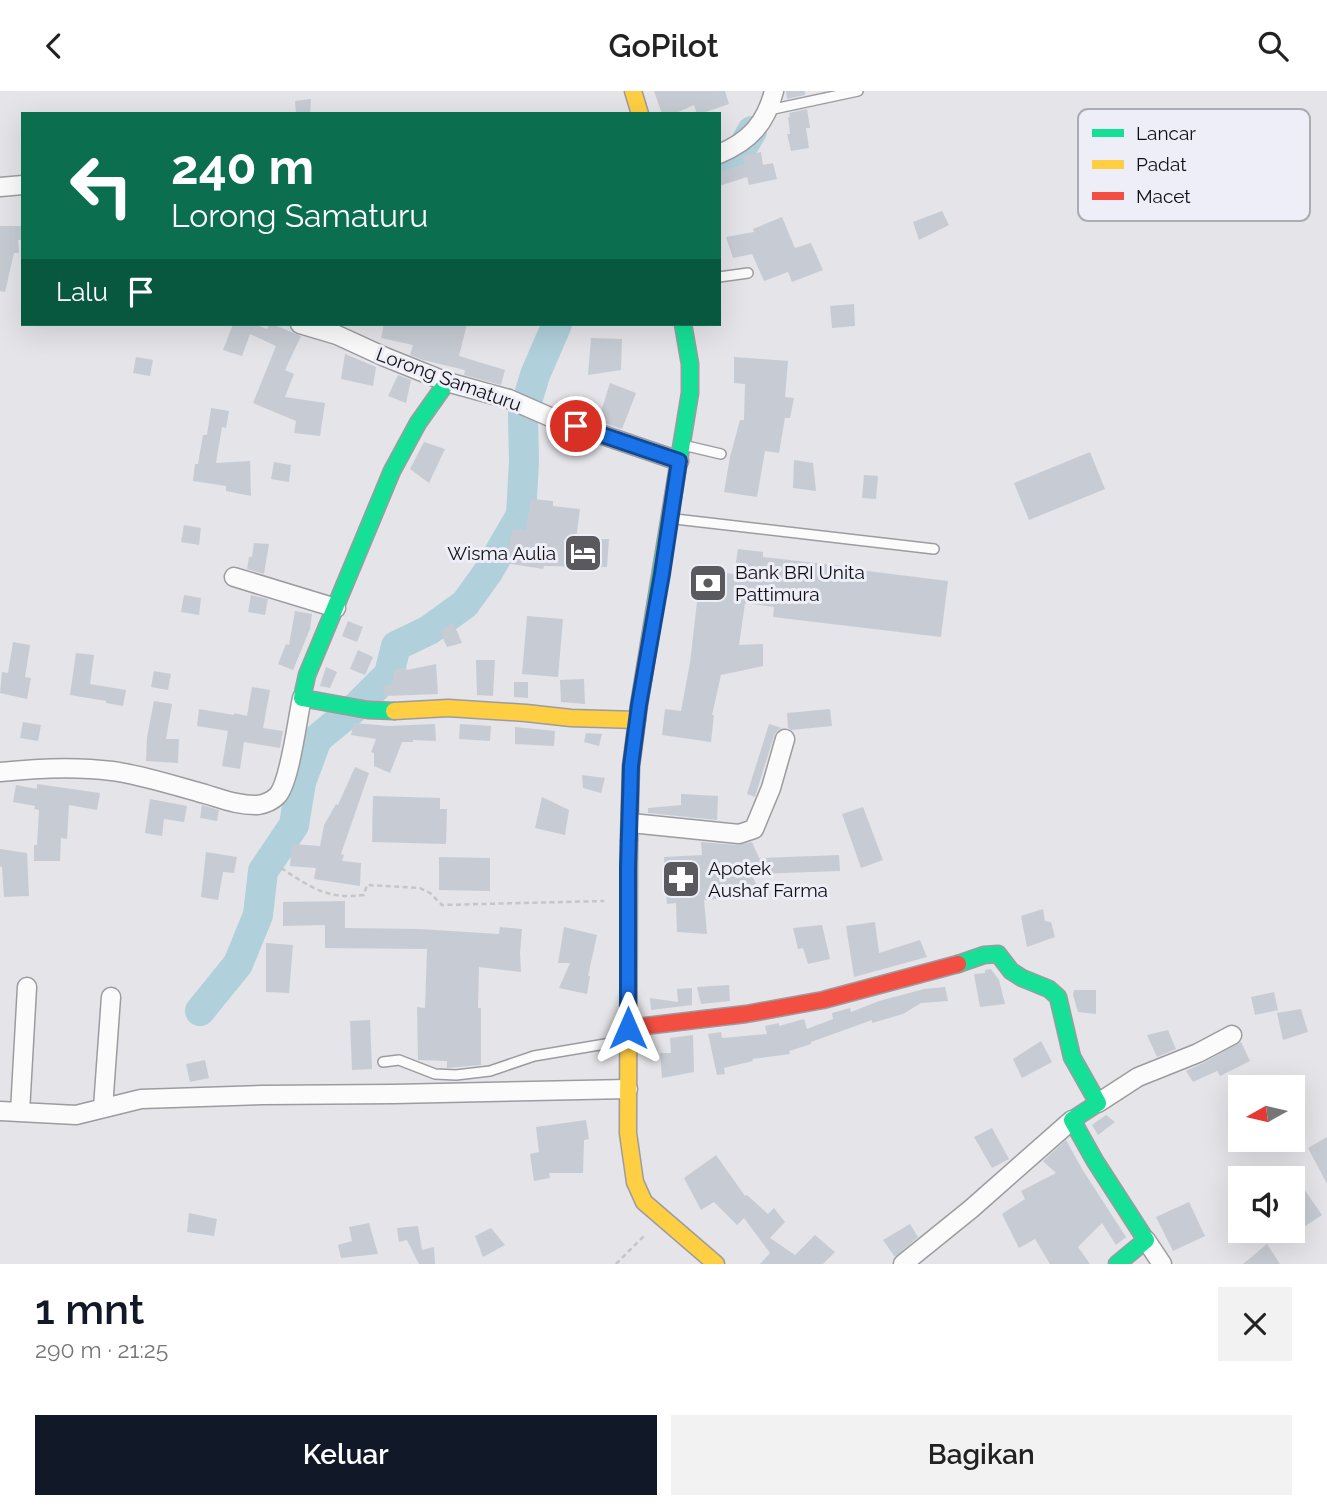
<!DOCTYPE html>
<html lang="id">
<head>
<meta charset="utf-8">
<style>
	body { margin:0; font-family:Raleway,sans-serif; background:#f2f2f2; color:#222; height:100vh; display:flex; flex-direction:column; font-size:26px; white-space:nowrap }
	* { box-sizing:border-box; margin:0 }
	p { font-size:23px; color:#767676 }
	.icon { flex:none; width:38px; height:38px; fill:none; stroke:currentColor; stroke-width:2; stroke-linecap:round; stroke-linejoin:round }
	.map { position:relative; height:1173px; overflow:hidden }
	.drawer { display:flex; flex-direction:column; background:#fff; flex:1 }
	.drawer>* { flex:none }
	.top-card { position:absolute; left:21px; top:21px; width:700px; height:214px; border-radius:0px; box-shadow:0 7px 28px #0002; background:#0b6e4f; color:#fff; overflow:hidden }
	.needle { width:46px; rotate:262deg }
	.fabs { position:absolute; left:1228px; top:984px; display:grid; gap:14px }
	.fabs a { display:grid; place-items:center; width:77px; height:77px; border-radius:0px; background:#fff; box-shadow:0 7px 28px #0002; font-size:35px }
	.pin { position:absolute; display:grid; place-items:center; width:60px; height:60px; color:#fff; margin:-30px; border:4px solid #fff; border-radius:50%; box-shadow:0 2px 7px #0007 }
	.me { position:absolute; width:77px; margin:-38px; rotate:0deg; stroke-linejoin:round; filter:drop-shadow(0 0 5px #0008) }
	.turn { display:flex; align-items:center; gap:24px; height:147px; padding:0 35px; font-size:32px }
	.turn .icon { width:91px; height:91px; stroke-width:2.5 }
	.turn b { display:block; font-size:49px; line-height:60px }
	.then { display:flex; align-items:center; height:66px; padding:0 35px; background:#0003; gap:14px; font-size:26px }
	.round { display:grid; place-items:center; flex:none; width:74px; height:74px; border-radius:0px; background:#f2f2f2 }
	.head { display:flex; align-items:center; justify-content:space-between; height:119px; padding:0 35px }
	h1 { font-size:42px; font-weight:600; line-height:52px; color:#111827 }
	.primary-button { display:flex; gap:14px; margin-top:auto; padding:14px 35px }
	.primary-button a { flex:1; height:80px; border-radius:0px; background:#111827; color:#fff; font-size:28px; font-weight:600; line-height:80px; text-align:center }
	.primary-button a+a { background:#f2f2f2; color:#222 }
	header { display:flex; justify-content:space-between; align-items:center; height:91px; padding:0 35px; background:#fff; font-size:32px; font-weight:600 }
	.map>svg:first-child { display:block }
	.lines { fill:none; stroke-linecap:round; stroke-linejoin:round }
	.river { stroke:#b0d0db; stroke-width:30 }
	.building { fill:#c7ccd4 }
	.lane-casing { stroke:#9c9ca0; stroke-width:12 }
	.street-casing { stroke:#9c9ca0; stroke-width:21 }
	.fast-casing { stroke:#9c9ca0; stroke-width:19 }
	.slow-casing { stroke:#9c9ca0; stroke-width:19 }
	.jam-casing { stroke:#9c9ca0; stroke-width:19 }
	.path { stroke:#c6c6c7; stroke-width:2.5; stroke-dasharray:5 3.5; stroke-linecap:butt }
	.lane { stroke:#fbfbfc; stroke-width:9 }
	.street { stroke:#fbfbfc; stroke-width:18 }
	.fast { stroke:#16e098; stroke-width:16 }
	.slow { stroke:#ffcf43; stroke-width:16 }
	.jam { stroke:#f24e42; stroke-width:16 }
	.route-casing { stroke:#114b97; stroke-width:18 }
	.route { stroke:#1a73e8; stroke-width:12 }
	.labels { text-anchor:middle; stroke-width:6; stroke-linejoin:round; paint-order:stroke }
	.street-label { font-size:19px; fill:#101013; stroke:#eeeef9 }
	.poi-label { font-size:19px; fill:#101013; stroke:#eeeef9; text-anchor:start }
	.key { fill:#eeeef9; stroke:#ababb4; stroke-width:2 }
	.key-label { font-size:19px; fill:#101013 }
</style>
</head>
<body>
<header><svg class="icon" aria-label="back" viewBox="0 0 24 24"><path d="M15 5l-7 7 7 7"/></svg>GoPilot<svg class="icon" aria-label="search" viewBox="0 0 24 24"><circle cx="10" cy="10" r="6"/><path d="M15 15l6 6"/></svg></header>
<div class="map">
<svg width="1327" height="1173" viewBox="0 0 1327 1173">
	<rect width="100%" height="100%" fill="#e4e4e9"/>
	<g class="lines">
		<path class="river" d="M719,74L741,59L752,40
			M200,920L238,873L258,824L263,780L294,734L301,691L317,648L357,615L389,583L396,555L429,539L465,513L488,481L521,424L524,371L523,324L535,284L557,233"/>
	</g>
	<path class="building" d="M654,0H725L729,13L700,23H697L694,14L674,23H662Z
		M786,0H805V4L787,8Z
		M311,8L310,23H296L295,10Z
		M807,18L810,37H806L809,57L791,60L787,43H790L788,26H790L789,22Z
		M761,61L763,74L773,72L777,88L749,94L747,86L719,95V81L745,73L743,65Z
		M942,120L949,134L919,149L913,131Z
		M782,126L795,157L811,152L823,179L792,191L788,181L764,190L752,163L733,167L726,146L754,141L753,138Z
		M0,135H23V149H18L19,162H14L5,201L0,200Z
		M854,213L855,235L832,237L830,215Z
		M233,233H253L267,238L269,233H272L301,245L285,279L294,283L285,306L325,312L320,345L294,342L296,330L253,312L276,255L250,243L242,265L223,259Z
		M384,233H467L459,265L505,279L501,294L464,284L465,279L423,269L410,264L413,254L381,247Z
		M591,247L622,248L621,279L588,284Z
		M345,263L376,276L373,295L341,288Z
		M136,266L153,269L150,285L133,282Z
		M734,266L788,270L785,306L794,307L790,327H785L779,362L765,360L757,406L724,401L730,366L740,329H744L745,293L734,292Z
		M398,284L411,289L406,312L388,305Z
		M610,292L636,302L622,338L598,330Z
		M211,317L229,320L226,337L222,336L216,372L250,370L251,405L226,400V395L193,390L195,373H198L203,344H207Z
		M424,351L445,358L429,392L410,378Z
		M1090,361L1105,398L1029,429L1014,392Z
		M794,369L813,372L816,400L793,397Z
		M274,371L291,374L289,391L271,388Z
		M864,384L878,385L876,408L862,407Z
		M531,408L553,410V415L580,418L576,449L609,448L607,476L544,475L543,478L505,472L513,437L526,439Z
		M184,434L201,437L199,454L181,451Z
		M254,452L269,453L264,483L247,478L249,466H252Z
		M738,458L763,461V466L851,476V478L948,490L941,546L773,526L774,516L745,512L739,554L763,553V575L721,584L712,624H714L711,651L662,644L665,618L681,620L690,572L698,502H693L694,479L734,483Z
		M184,504L201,507L199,524L181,521Z
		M251,504L268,508L265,524L248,521Z
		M295,520L312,523L310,538L293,579L278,573L286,553L289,554Z
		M527,525L563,528L558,586L522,583Z
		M348,530L363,536L357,551L342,545Z
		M453,531L462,552L447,556L440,541Z
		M13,551L30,554L25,586L31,587L27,608L0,602L2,581L8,582Z
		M358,559L373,566L365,584L350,578Z
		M76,562L94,564L90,593L126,599L123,615L106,612V610L70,604Z
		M476,569H495L493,605L477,604Z
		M436,573L438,603L385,605L383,595L392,593L395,578L406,577L407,579Z
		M326,576L337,581L330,597L320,595Z
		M154,580L171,583L168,599L151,596Z
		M584,588L585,613L561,611L560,589Z
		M514,591H528V607L514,606Z
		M252,596L270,599L263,637L283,640L280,657L244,651L240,678L222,675L228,640L197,635L199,618L234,624V622L247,625Z
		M154,610L172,613L166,648H179L178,672L146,670L147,646Z
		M830,618L832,635L791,639L788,637L787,622Z
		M23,631L41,634L38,650L20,647Z
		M354,632L390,635L435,633L436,650L413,649V651H402L390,682L374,675V662L371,661L376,648L351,644Z
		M460,633L491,635L490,650L459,648Z
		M769,633L782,637L778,639L774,645L755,706L747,703Z
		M515,636L555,640L554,655L515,653Z
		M586,642L602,643L599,655L584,651Z
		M355,676L369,682L341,763L344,764L342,770L361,772L360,795L314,788L316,777L290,775L292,753L320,755L324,734L336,713L338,714Z
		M582,684L605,687L601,702L583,697Z
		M37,693L100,702L97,719L69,714L67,748L61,747L60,770H34V754H37L39,719L34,718L35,715L13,711L16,694L37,698Z
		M681,703L718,705L717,729L648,722V717L681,714Z
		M373,705L440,707V718H447L446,753L372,751Z
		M542,706L569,719L565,744L535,737Z
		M150,708L187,715L184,731L164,728L162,745L145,742Z
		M202,714L219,719L217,730L200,727Z
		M863,716L883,769L861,777L842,723Z
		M701,751L738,754L752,751L759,767L839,764L840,780L751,783L760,801L748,805L704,809L707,843L677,841L676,812L667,813L664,766L702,764Z
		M0,758L27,762L29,805L4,806L2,776L0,775Z
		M206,761L237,766L234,782L223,781L218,809L201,806Z
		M439,766L490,767V800L439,799Z
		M345,810V837L419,838L499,843L500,836L522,838L520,862L521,881L479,876L478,917H481V974L447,977V970L418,969L417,916L425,917L427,858L325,857V834L283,835V811Z
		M1043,818L1045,830L1051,831L1055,846L1027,856L1021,825Z
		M875,831L879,862L920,849L927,866L854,886L846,835Z
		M822,834L830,868L808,873L803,857L798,858L793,837Z
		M564,836L597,844L588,885H590L587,903L559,897L570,872H558Z
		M266,852L293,854L289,902L266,901Z
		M991,878L999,889L1005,913L980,916L974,883L985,882V879Z
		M729,894L730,910L701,913L697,896Z
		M945,896L948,910L921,912L903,923L872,932V929L811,951V953L789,960L790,963L752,968L753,970L724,977L725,983L717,984L708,943L721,941L722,947L767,943L765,935L779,932V935L804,928L807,938L833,928L832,922L850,917L851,921L879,910L924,898Z
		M692,897V914L651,919L650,907L678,911L677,898Z
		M1074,899H1096V923L1078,921L1073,904Z
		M1274,901L1278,919L1255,924L1251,906Z
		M1301,918L1308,941L1283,949L1277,922Z
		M370,929L372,978L352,979L350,930Z
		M1168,939L1176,958L1157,966L1147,944Z
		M693,944L694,981L662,987L660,962H671L670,947Z
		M1041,950L1052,971L1022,987L1013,968Z
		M1241,951L1250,970L1220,985L1217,980L1193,991L1186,980L1203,972Z
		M205,969L209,987L190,991L186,973Z
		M1106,1024L1115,1031L1098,1044L1092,1034Z
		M586,1029L589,1048L584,1049L583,1082H549L550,1087L534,1090L530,1063L539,1061L536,1036Z
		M992,1037L1009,1068L992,1077L974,1046Z
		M1327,1046V1093L1308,1057Z
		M1066,1049L1082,1078L1126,1146L1116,1154L1102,1132L1078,1156L1090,1173H1050L1035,1148L1019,1157L1002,1123L1025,1108L1021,1100L1056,1082L1043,1070Z
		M716,1064L745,1105L747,1104L768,1123L774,1117L785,1131L770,1147L795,1164L815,1144L835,1161L823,1173H760L770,1162L744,1127L737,1134L714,1111L701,1119L684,1087Z
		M1304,1098L1322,1124L1293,1143V1105Z
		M1189,1111L1205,1145L1173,1160L1156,1126Z
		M189,1122L217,1128L214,1145L187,1141Z
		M369,1132L378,1163L341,1167L338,1154L352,1150L349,1136Z
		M910,1133L918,1146L895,1166L883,1149Z
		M418,1135L422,1159L434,1156L435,1173H419L407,1149L399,1151L397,1137Z
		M491,1137L505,1154L483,1166L475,1145Z
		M1267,1153L1280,1173H1243Z"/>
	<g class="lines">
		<defs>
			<path id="lane" d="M769,19L858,0
				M719,186L748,182
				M687,355L721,363
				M675,428L934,458
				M383,971L399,969L435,983L456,984L490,980L534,965L623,950"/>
			<path id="street" d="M719,63C750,50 766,32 774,0
				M0,96L23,94
				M300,233L337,244L385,266L447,291L509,308L550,326L679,370
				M234,486L336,517
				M0,681C37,677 75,675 112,680C143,684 175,695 205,703C222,708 240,715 258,714C264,713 272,710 277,705C290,692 297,629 302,607
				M631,732L739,743L754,738L771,697L785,648
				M1098,1012L1138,986L1198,962L1232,944
				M103,1017L111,906
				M0,1020L76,1024L141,1008L262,1004L394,1003L628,998
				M20,1021L27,896
				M1146,1149L1162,1173
				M903,1173L971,1118L1072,1029"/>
			<path id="fast" d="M394,620L368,619L302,607L307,584L392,380L418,332L447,291
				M629,749L631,675L639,614L690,302V273L683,233
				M958,873L984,864L998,863L1011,880L1022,887L1049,898L1058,906L1072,966L1098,1012L1072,1029L1095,1070L1146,1149L1117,1173"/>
			<path id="slow" d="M633,0L640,23
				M394,620L448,617L526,622L571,627L637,629
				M629,749L628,1042L635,1091L644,1111L716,1173"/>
			<path id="jam" d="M628,937L746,923L823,909L958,873"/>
		</defs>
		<use href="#lane" class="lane-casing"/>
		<use href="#street" class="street-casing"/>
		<use href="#fast" class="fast-casing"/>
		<use href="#slow" class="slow-casing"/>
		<use href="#jam" class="jam-casing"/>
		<path class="path" d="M281,777C310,796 328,809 364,804L367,794L420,797L430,802L442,814L604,810
			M616,1173L645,1144"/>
		<use href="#lane" class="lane"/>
		<use href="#street" class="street"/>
		<use href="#fast" class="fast"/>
		<use href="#slow" class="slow"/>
		<use href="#jam" class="jam"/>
	</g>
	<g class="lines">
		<defs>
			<path id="route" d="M576,335L679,370L662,483L639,614L631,675L628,776V937"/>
		</defs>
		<use href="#route" class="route-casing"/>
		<use href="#route" class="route"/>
	</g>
	<defs>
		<symbol id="hotel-square" viewBox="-11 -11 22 22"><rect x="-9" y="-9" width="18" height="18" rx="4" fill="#5a5a5e" stroke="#eeeef9"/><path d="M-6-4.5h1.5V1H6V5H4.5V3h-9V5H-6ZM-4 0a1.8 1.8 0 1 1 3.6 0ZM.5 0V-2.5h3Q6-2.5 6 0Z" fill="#fff"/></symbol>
		<symbol id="bank-square" viewBox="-11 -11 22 22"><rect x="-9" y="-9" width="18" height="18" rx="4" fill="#5a5a5e" stroke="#eeeef9"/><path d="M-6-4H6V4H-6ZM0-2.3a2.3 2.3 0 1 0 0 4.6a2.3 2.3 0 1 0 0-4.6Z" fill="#fff"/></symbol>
		<symbol id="pharmacy-square" viewBox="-11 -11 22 22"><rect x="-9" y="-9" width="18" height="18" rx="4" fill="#5a5a5e" stroke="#eeeef9"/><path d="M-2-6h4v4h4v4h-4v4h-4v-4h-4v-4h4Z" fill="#fff"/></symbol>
	</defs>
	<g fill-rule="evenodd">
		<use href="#hotel-square" x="561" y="440" width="44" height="44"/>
		<use href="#bank-square" x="686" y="470" width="44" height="44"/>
		<use href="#pharmacy-square" x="659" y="766" width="44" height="44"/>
	</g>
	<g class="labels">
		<g class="street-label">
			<text transform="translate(449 288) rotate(20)" y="7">Lorong Samaturu</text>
		</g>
		<g class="poi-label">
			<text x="556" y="469" text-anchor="end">Wisma Aulia</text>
			<text x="735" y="488">Bank BRI Unita<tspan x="735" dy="22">Pattimura</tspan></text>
			<text x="708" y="784">Apotek<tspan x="708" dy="22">Aushaf Farma</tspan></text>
		</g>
	</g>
	<rect x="1078" y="18" width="232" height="112" rx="10" class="key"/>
	<rect x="1092" y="38" width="32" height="8" fill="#16e098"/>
	<rect x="1092" y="69" width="32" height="9" fill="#ffcf43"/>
	<rect x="1092" y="101" width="32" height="8" fill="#f24e42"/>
	<g class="key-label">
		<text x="1136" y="49">Lancar</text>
		<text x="1136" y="80">Padat</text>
		<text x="1136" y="112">Macet</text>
	</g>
</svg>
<div class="fabs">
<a><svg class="needle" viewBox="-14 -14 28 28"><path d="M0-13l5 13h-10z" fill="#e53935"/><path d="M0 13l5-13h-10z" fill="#767676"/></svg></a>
<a><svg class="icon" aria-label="sound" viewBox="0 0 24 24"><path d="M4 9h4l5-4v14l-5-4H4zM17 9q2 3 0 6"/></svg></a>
</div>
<div class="pin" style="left:576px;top:335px;background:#d93025"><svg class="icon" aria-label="arrive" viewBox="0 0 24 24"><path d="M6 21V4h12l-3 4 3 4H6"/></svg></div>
<svg class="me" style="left:628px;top:937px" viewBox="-20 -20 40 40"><path d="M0-17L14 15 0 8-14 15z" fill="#1a73e8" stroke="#fff" stroke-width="4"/></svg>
<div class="top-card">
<div class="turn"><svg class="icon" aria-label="left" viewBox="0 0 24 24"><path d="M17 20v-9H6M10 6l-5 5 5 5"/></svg><div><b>240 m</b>Lorong Samaturu</div></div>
<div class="then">Lalu<svg class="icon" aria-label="arrive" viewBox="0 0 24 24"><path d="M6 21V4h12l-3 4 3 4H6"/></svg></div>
</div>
</div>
<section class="drawer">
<div class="head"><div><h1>1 mnt</h1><p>290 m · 21:25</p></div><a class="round"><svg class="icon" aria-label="close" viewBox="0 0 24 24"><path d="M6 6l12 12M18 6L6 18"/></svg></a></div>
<div class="primary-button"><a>Keluar</a><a>Bagikan</a></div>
</section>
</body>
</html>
